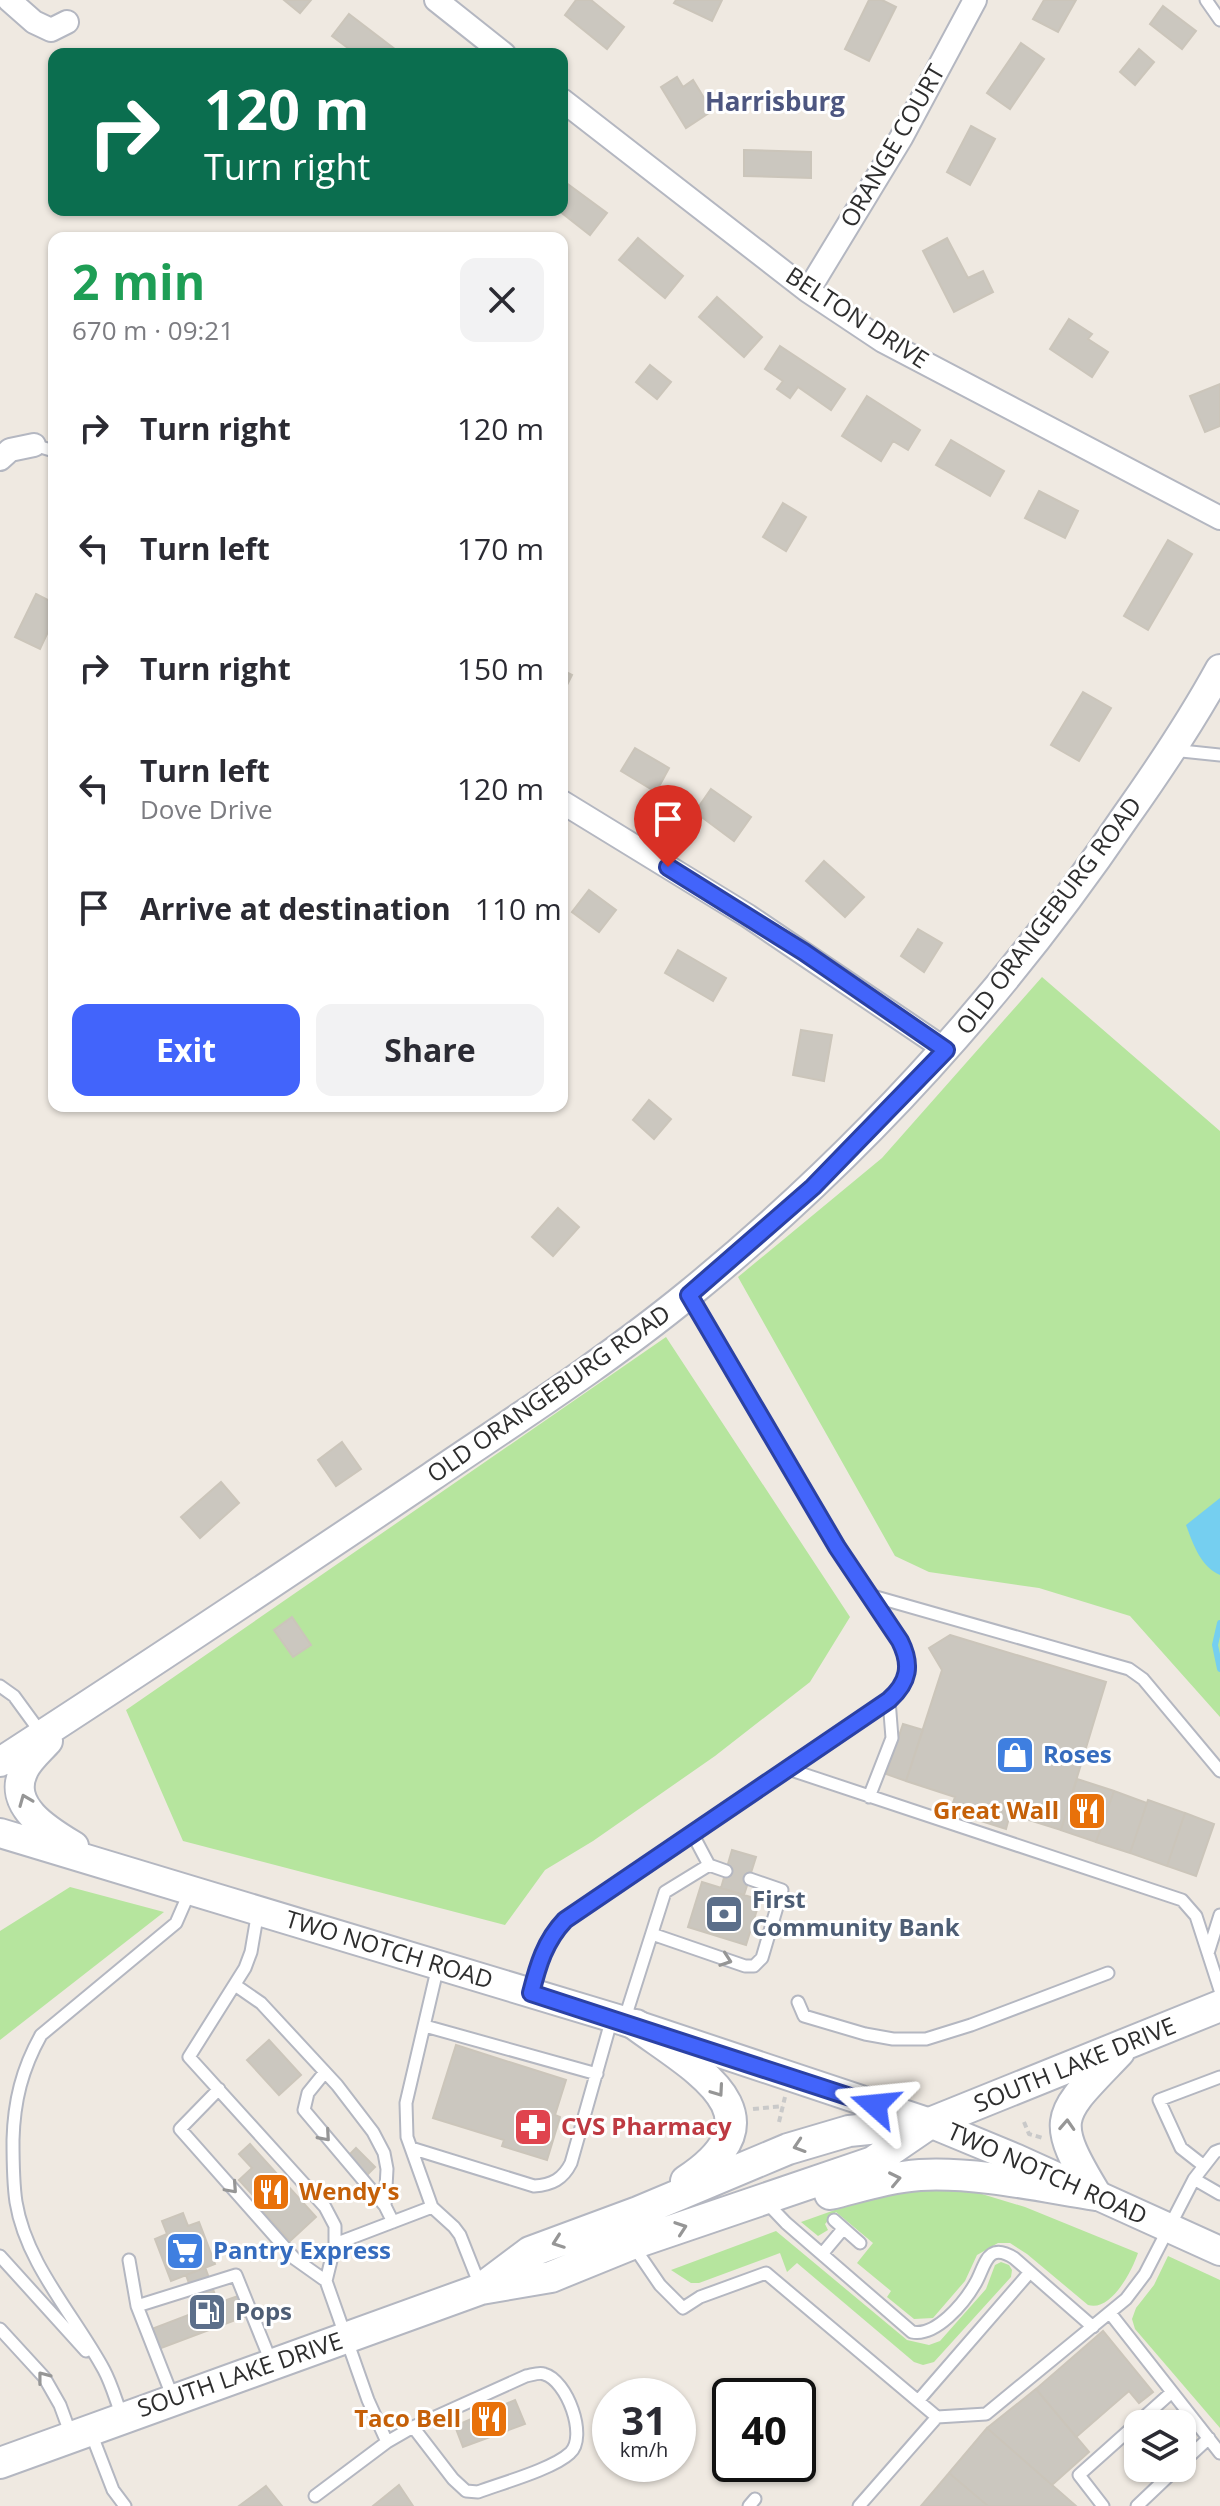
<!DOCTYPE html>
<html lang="en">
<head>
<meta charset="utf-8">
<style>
	body { margin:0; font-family:"Open Sans",sans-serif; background:#f2f2f3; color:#2b2b33; height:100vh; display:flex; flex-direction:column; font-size:30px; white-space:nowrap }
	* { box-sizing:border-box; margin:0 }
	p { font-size:26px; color:#7c7c81 }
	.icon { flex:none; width:44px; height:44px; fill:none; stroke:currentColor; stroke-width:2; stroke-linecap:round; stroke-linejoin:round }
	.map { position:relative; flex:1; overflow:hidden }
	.side { position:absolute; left:48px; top:232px; width:520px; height:880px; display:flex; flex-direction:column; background:#fff; border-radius:16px; box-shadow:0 2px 6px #0004 }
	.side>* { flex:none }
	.top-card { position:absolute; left:48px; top:48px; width:520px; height:168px; border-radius:16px; box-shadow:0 2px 6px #0004; background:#0b6e4f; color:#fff; overflow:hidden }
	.tools { position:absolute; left:1124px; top:2410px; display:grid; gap:16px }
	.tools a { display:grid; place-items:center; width:72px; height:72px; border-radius:16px; background:#fff; box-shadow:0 2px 6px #0004; font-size:40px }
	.speed { position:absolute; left:592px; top:2378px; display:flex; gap:16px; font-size:40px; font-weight:700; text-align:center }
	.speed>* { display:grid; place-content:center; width:104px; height:104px; border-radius:50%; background:#fff; box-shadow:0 2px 6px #0004; line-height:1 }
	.speed small { font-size:20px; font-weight:400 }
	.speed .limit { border:4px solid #111; border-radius:12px; background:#fff; color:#111 }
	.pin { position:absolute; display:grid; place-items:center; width:68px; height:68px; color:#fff; margin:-82px -34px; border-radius:50% 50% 50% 0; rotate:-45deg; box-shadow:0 0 8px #0007 }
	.pin .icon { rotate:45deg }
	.me { position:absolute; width:88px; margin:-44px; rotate:288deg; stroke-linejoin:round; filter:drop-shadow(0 0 6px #0008) }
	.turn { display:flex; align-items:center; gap:28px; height:168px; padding:0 24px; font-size:36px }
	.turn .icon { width:104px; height:104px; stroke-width:2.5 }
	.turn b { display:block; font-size:56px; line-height:68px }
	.round { display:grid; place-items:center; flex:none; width:84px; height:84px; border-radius:16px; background:#f2f2f3 }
	.head { display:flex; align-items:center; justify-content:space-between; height:136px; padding:0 24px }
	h1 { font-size:48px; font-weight:700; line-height:60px; color:#1e9e55 }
	.primary-button { display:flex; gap:16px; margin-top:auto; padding:16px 24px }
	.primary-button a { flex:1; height:92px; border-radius:16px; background:#4264fb; color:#fff; font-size:32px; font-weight:700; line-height:92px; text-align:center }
	.primary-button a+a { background:#f2f2f3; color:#2b2b33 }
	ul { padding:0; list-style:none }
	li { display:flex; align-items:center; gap:24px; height:120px; padding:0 24px }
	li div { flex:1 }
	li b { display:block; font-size:30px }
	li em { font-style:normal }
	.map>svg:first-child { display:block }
	.green { fill:#b6e59e }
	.water { fill:#75cff0 }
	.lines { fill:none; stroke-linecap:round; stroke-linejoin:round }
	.stream { stroke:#75cff0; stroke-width:6 }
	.building { fill:#cbc7bf; stroke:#cbc5ba; stroke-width:2 }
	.service-casing { stroke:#b4b7c1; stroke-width:15 }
	.minor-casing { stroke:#b4b7c1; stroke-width:26 }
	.tertiary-casing { stroke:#b4b7c1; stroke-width:32 }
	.secondary-casing { stroke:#b4b7c1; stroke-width:34 }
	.path { stroke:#c9c9c9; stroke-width:4; stroke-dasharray:6 4; stroke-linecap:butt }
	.service { stroke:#fff; stroke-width:11 }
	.minor { stroke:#fff; stroke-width:22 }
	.tertiary { stroke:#fff; stroke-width:28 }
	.secondary { stroke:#fff; stroke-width:30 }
	.oneway { stroke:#969696 }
	.route-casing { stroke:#2b41a3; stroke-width:20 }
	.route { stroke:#4264fb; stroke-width:14 }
	.labels { text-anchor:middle; stroke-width:6; stroke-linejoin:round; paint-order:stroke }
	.street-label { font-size:24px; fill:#2e2e2e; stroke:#fff }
	.shop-label { font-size:24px; font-weight:bold; fill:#366cbe; stroke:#fff; text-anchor:start }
	.food-label { font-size:24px; font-weight:bold; fill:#c56008; stroke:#fff; text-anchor:end }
	.service-label { font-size:24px; font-weight:bold; fill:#4e5e75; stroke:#fff; text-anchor:start }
	.health-label { font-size:24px; font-weight:bold; fill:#be3a42; stroke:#fff; text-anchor:start }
	.neighbourhood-label { font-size:26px; font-weight:bold; fill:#4d5680; stroke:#fff }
</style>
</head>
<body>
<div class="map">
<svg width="1220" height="2506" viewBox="0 0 1220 2506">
	<rect width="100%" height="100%" fill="#efe9e1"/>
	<path class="green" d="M1042,977L1220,1131V1717L1130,1616L1039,1588L929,1572L895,1556L738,1277L882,1158Z
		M666,1337L850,1617L810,1682L715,1756L593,1841L545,1870L505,1925L183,1841L126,1710Z
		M70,1887L164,1912L0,2040V1931Z
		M939,2189L972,2191L1025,2207L1138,2253C1132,2271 1111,2312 1088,2305L1027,2254L1010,2243H998L977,2255L965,2281L933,2318L914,2319L887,2297L891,2291L857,2263L873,2243L836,2212L825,2224L828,2230L818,2236L801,2222L880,2194Z
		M776,2231L907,2340L929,2345L940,2341L986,2289L995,2265L1001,2262L1009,2265L1012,2270L1011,2277L934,2362L923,2365L914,2362L797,2263L787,2272L780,2253L699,2283H691L671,2270Z
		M1168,2256L1220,2280V2428L1135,2329L1132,2319L1136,2308L1154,2285Z"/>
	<path class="water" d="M1220,1498V1575C1201,1567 1193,1544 1186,1525Z"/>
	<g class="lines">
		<path class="stream" d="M1220,1623L1215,1645L1220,1669"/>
	</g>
	<path class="building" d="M284,0H311L300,13Z
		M576,0H591L624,27L607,49L565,15Z
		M676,0H722L712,21L674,3Z
		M869,0H882L896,7L869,61L845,49Z
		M1044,0H1076L1058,32L1033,19Z
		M1163,6L1196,31L1182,49L1150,24Z
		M349,14L396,50L393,54H356L332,36Z
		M1021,43L1044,59L1010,109L987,93Z
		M1139,49L1154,62L1135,85L1120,72Z
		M677,77L683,87L693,80L712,111L686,128L661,87Z
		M971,126L995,139L970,185L947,172Z
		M744,150L811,152V178L744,176Z
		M565,182L607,213L590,235L558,210H562V186Z
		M638,238L683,276L665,298L619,260Z
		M947,238L968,278L983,271L993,292L954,312L923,251Z
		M717,297L762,337L744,357L699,317Z
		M1069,319L1092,334L1088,339L1108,352L1092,377L1050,349Z
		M780,346L845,389L831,410L798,387L790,398L777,389L783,381L765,369Z
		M650,365L671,382L657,399L636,382Z
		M1220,384V426L1205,432L1190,396Z
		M867,396L920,430L908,450L893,441L881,461L842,436Z
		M951,440L1004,471L990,496L936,465Z
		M1039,491L1078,511L1065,538L1025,518Z
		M783,503L806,517L786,551L763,537Z
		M1168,540L1192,554L1148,630L1124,616Z
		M36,594L54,603V619L40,649L15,637Z
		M562,670L572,675L562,695Z
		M1083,692L1111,708L1079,761L1051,745Z
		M635,748L669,768L656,792L621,771Z
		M711,789L751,817L734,841L695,812Z
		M824,861L864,897L845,917L806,881Z
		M589,890L616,910L599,932L572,912Z
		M918,929L942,943L924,972L901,956Z
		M678,950L726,978L713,1001L665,973Z
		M801,1030L832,1035L824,1081L793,1075Z
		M649,1100L671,1119L654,1139L633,1120Z
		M558,1208L579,1227L553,1256L532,1237Z
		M342,1442L361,1469L336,1486L318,1460Z
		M221,1482L239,1503L200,1538L181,1517Z
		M292,1617L311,1645L293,1657L274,1630Z
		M950,1635L1106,1682L1061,1830L1010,1814L1006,1829L950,1811L955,1797L906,1781L942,1670L929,1648Z
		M903,1724L923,1730L906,1781L886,1774Z
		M1077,1779L1114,1791L1096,1842L1061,1830Z
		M1114,1791L1147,1803L1130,1853L1096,1842Z
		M1148,1800L1185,1813L1167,1866L1130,1853Z
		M1185,1813L1214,1824L1196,1876L1167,1866Z
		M732,1850L756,1857L744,1895L721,1888Z
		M702,1882L760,1900L746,1945L688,1927Z
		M269,2040L301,2075L279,2095L247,2060Z
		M456,2045L566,2080L555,2115L560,2117L547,2160L502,2146L504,2140L433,2118Z
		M250,2144L316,2217L290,2241L258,2206L261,2204L239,2180L252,2168L239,2154Z
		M356,2148L375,2167L367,2175L348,2156Z
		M183,2213L188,2226L199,2222L215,2264L171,2281L155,2239L167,2234L162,2221Z
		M205,2267L218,2303L241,2295L249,2315L156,2350L149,2330L199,2311L186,2275Z
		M1103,2331L1153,2392L1139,2403L1129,2391L1076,2437L1036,2389Z
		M1036,2389L1089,2452L1052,2485L987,2428Z
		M515,2400L525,2424L463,2447L455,2426Z
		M987,2428L1052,2485L1076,2506H988L949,2473Z
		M949,2473L988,2506H921Z
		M399,2485L413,2506H373Z
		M266,2486L282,2506H239Z"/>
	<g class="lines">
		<defs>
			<path id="service" d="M1206,0L1220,20
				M34,445L54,451
				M1172,750L1220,755
				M869,1595L1129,1669L1143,1679L1220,1771
				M0,1686L14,1696L41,1733
				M788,1769L1182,1900L1196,1916L1220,1990
				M869,1797L892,1738L889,1700
				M692,1833L709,1865L726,1871
				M258,1911L251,1952L245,1968L189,2057L325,2207L335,2226V2244L326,2281L368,2400L387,2442L315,2496
				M652,1934L745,1966H754L762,1958L782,1890L750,1879
				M1208,1953L1220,1915
				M438,1966L406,2103L407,2137L432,2207L454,2227L460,2235L481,2288
				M235,1985L261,2003L337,2085L373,2132L384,2153L387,2169L385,2206
				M531,1993C538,1965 545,1941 565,1920L889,1700C909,1682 912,1665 900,1641L837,1547L689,1295
				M798,2002L804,2016L865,2034L893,2039H926L971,2025L1108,1973
				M624,2021L665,1892L709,1865
				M425,2026L597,2074
				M325,2072L308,2093L304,2110L385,2206L393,2222
				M219,2089L180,2129L295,2259L326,2281
				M411,2148L534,2186C552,2185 563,2179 571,2163L612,2018
				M1204,2166L1181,2148L1159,2100L1220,2077
				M1194,2179L1220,2194
				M764,2200L786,2223L912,2332C936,2337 964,2303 975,2284C985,2268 986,2240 1014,2258L1093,2327
				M834,2220L860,2243
				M335,2244L432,2207
				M632,2244L660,2285L683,2308L700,2297L766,2273L937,2417
				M822,2254L843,2229
				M0,2256L86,2351
				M129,2260L137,2306
				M1110,2313L1220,2453
				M0,2329L44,2377L60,2405L71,2435
				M173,2398L137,2306L236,2275L272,2364
				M918,2401L1030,2272
				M122,2416C116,2401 112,2385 104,2370C75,2316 26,2264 16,2202C13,2182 13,2160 13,2140C14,2101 22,2069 41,2035L176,1923L190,1891
				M91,2433L113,2490L125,2506
				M387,2442L413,2427L526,2376C532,2375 539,2372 544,2374C567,2380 588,2437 570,2453C553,2469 502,2483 478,2492L466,2491L453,2479L413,2427
				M1182,2463L1209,2438
				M749,2506L755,2499
				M859,2506L937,2417L986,2414L1126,2299L1145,2274L1194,2179L1215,2152L1220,2150
				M1103,2506L1079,2475L1172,2392
				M1137,2506L1177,2468"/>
			<path id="minor" d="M9,0L34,22L51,30L67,22
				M436,0L504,54
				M562,100L808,291L883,341L1220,518
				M808,291L901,138L975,0
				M0,459L10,450L34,445
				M562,802L748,916L946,1050"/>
			<path id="tertiary" d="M48,1741C40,1750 29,1759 24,1770C6,1806 49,1831 74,1846
				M0,1762C145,1668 288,1573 431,1477C518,1418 607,1361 689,1294C858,1156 1004,996 1126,816C1160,768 1192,720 1220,669
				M0,1833L624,2021L930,2123L1017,2159L1220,2251"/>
			<path id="secondary" d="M636,2025C696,2069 786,2115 686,2181
				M830,2194C859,2187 889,2177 920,2175C978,2172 1039,2186 1096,2195
				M1096,2195C1048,2116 1058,2116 1119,2052
				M486,2285L530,2252L638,2212L788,2149L849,2131L928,2123
				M0,2463L481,2289L551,2277L632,2244L873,2162L930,2123L1220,2006"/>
		</defs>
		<use href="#service" class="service-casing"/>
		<use href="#minor" class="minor-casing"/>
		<use href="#tertiary" class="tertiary-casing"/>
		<use href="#secondary" class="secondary-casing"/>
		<path class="path" d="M753,2109L783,2106
			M779,2122L785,2097
			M1024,2122L1029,2134L1043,2138"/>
		<use href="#service" class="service"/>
		<use href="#minor" class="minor"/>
		<use href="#tertiary" class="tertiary"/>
		<use href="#secondary" class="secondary"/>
	</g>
	<defs><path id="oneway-chevron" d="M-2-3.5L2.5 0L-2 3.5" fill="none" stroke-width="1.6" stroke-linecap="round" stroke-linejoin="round" transform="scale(2)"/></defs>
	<g class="oneway">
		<use href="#oneway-chevron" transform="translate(25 1800) rotate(-112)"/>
		<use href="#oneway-chevron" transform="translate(726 1960) rotate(19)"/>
		<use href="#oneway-chevron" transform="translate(718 2091) rotate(55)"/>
		<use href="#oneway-chevron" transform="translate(1067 2125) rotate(-87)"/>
		<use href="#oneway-chevron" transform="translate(325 2136) rotate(49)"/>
		<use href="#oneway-chevron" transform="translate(799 2146) rotate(162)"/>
		<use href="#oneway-chevron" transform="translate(895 2179) rotate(-12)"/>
		<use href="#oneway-chevron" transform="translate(232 2188) rotate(48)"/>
		<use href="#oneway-chevron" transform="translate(681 2228) rotate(-19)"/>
		<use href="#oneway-chevron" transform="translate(558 2242) rotate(160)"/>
		<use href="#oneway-chevron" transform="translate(43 2377) rotate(-128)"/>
	</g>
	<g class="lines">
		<defs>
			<path id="route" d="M668,867L804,952L946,1050L813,1187L689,1295L837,1547L900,1641C912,1665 909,1682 889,1700L565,1920C545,1941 538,1965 531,1993L875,2105"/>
		</defs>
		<use href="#route" class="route-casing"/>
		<use href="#route" class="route"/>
	</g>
	<defs>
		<symbol id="shop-square" viewBox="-11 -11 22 22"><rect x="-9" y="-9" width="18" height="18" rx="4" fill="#3f7fe0" stroke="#fff"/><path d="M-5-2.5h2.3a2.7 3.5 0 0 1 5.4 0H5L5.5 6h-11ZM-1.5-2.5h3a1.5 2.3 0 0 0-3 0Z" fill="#fff"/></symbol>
		<symbol id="restaurant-square" viewBox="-11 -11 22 22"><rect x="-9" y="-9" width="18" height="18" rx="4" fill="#e8710a" stroke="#fff"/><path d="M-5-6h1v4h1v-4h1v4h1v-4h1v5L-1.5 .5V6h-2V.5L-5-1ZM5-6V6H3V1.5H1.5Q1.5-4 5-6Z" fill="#fff"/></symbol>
		<symbol id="bank-square" viewBox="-11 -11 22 22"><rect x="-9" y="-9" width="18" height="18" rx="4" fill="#5c6f8a" stroke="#fff"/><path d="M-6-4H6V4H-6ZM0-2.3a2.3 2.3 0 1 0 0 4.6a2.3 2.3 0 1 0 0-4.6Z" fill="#fff"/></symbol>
		<symbol id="pharmacy-square" viewBox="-11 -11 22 22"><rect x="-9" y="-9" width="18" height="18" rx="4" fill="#e0444e" stroke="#fff"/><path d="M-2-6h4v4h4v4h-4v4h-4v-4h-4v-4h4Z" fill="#fff"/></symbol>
		<symbol id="supermarket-square" viewBox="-11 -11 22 22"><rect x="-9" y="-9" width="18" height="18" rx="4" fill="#3f7fe0" stroke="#fff"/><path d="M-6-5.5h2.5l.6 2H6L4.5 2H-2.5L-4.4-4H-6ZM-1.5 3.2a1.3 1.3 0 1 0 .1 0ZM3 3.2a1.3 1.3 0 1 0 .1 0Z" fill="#fff"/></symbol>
		<symbol id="fuel-square" viewBox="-11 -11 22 22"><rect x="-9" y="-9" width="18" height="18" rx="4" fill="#5c6f8a" stroke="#fff"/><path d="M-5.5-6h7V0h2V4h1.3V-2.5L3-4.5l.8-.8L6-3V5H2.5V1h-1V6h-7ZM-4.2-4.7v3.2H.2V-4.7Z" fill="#fff"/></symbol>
	</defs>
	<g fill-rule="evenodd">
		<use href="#shop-square" x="993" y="1733" width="44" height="44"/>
		<use href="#restaurant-square" x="1065" y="1789" width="44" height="44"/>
		<use href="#bank-square" x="702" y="1892" width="44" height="44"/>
		<use href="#pharmacy-square" x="511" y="2105" width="44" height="44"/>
		<use href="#restaurant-square" x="249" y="2170" width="44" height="44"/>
		<use href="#supermarket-square" x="163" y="2229" width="44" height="44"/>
		<use href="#fuel-square" x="185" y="2290" width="44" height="44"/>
		<use href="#restaurant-square" x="467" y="2397" width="44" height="44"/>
	</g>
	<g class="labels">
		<g class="street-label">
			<text transform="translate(893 146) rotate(-60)" y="8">ORANGE COURT</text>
			<text transform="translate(857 318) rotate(33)" y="8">BELTON DRIVE</text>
			<text transform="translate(1049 916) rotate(-53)" y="8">OLD ORANGEBURG ROAD</text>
			<text transform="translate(549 1394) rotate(-35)" y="8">OLD ORANGEBURG ROAD</text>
			<text transform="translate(389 1950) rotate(17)" y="8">TWO NOTCH ROAD</text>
			<text transform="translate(1075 2065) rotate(-22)" y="8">SOUTH LAKE DRIVE</text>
			<text transform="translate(1047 2174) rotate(24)" y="8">TWO NOTCH ROAD</text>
			<text transform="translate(240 2375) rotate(-19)" y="8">SOUTH LAKE DRIVE</text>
		</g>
		<g class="shop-label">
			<text x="1043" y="1763">Roses</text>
			<text x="213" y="2259">Pantry Express</text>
		</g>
		<g class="food-label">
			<text x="1059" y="1819">Great Wall</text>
			<text x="299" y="2200" text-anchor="start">Wendy's</text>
			<text x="461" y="2427">Taco Bell</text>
		</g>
		<g class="service-label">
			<text x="752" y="1908">First<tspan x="752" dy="28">Community Bank</tspan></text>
			<text x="235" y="2320">Pops</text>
		</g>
		<g class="health-label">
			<text x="561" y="2135">CVS Pharmacy</text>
		</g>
		<g class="neighbourhood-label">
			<text x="775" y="111">Harrisburg</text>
		</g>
	</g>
</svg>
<div class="tools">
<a><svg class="icon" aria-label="layers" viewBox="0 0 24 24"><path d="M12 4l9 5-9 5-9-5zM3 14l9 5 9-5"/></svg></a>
</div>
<div class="speed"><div>31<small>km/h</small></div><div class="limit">40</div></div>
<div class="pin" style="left:668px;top:867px;background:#d93025"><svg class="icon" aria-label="arrive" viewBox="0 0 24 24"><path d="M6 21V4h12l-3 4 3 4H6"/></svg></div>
<svg class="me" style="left:875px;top:2105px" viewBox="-20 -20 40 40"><path d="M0-17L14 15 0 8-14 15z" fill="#4264fb" stroke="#fff" stroke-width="4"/></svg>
<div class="top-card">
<div class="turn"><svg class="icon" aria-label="right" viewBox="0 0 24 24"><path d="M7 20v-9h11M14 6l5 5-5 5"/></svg><div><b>120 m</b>Turn right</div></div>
</div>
<section class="side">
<div class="head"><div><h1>2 min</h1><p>670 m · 09:21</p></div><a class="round"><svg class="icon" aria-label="close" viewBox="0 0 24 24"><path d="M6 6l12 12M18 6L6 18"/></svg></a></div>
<ul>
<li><svg class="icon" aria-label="right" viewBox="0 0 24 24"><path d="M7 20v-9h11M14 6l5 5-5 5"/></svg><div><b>Turn right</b></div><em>120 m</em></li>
<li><svg class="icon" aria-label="left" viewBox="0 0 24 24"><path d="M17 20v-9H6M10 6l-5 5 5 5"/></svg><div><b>Turn left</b></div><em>170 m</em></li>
<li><svg class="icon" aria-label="right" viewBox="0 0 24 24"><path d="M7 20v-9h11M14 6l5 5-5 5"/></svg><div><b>Turn right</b></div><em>150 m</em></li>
<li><svg class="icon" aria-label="left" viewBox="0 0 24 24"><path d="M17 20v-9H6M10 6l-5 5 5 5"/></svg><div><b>Turn left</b><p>Dove Drive</p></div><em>120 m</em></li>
<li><svg class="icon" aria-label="arrive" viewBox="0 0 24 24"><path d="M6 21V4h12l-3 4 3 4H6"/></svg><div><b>Arrive at destination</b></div><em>110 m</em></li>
</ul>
<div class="primary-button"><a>Exit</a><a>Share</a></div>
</section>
</div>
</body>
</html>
